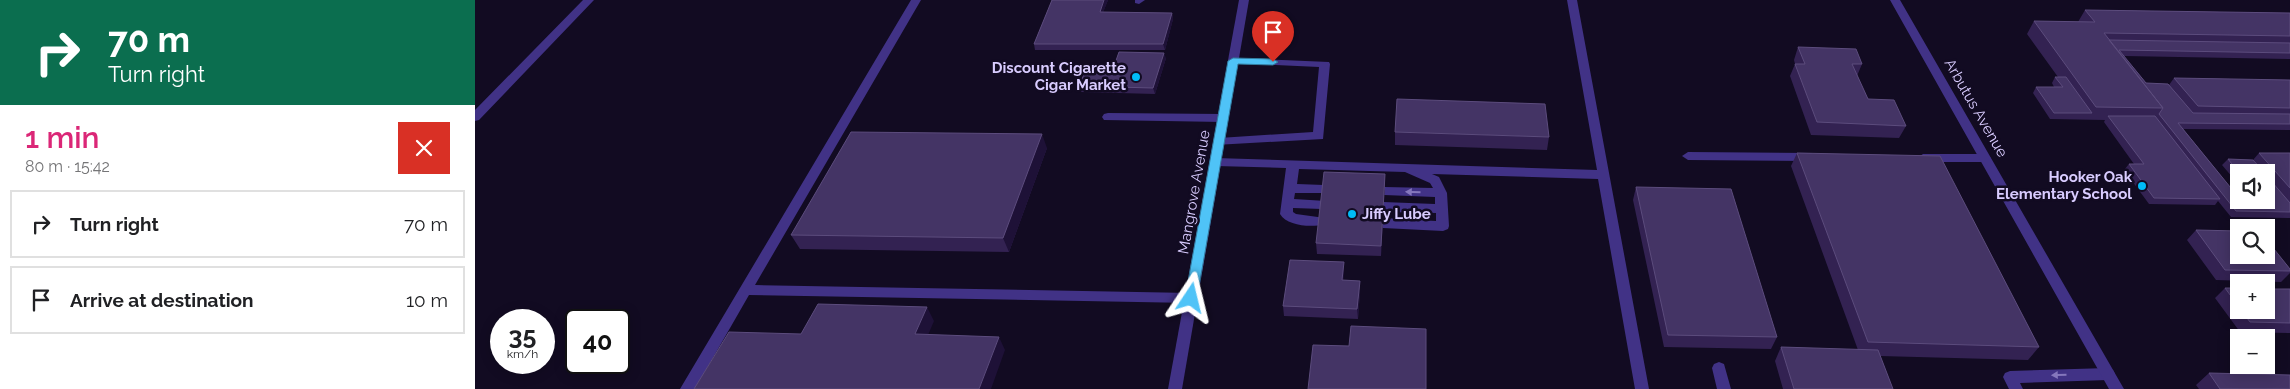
<!DOCTYPE html>
<html lang="en">
<head>
<meta charset="utf-8">
<style>
	body { margin:0; font-family:Raleway,sans-serif; background:#f6f6f6; color:#202124; height:100vh; display:flex; flex-direction:column; font-size:19px; white-space:nowrap }
	* { box-sizing:border-box; margin:0 }
	p { font-size:16px; color:#757577 }
	.icon { flex:none; width:28px; height:28px; fill:none; stroke:currentColor; stroke-width:2; stroke-linecap:round; stroke-linejoin:round }
	.map { position:relative; flex:1; overflow:hidden }
	.sheet { display:flex; flex-direction:column; background:#fff; width:475px }
	.sheet>* { flex:none }
	.guide { background:#0b6e4f; color:#fff; overflow:hidden }
	.buttons { position:absolute; left:1755px; top:164px; display:grid; gap:10px }
	.buttons a { display:grid; place-items:center; width:45px; height:45px; border-radius:0px; background:#fff; box-shadow:0 2px 12px #0003; font-size:25px }
	.speed { position:absolute; left:15px; top:309px; display:flex; gap:10px; font-size:25px; font-weight:700; text-align:center }
	.speed>* { display:grid; place-content:center; width:65px; height:65px; border-radius:50%; background:#fff; box-shadow:0 2px 12px #0003; line-height:1 }
	.speed small { font-size:12px; font-weight:400 }
	.speed .limit { border:2px solid #111; border-radius:8px; background:#fff; color:#111 }
	.pin { position:absolute; display:grid; place-items:center; width:42px; height:42px; color:#fff; margin:-51px -21px; border-radius:50% 50% 50% 0; rotate:-45deg; box-shadow:0 0 5px #0007 }
	.pin .icon { rotate:45deg }
	.me { position:absolute; width:55px; margin:-28px; rotate:10deg; stroke-linejoin:round; filter:drop-shadow(0 0 4px #0008) }
	.turn { display:flex; align-items:center; gap:18px; height:105px; padding:0 25px; font-size:22px }
	.turn .icon { width:65px; height:65px; stroke-width:2.5 }
	.turn b { display:block; font-size:35px; line-height:42px }
	.round { display:grid; place-items:center; flex:none; width:52px; height:52px; border-radius:0px; background:#f6f6f6 }
	.overview { display:flex; align-items:center; justify-content:space-between; height:85px; padding:0 25px }
	h1 { font-size:30px; font-weight:600; line-height:38px; color:#db2777 }
	ul { padding:0; list-style:none }
	li { display:flex; align-items:center; gap:15px; height:68px; margin:0 10px 8px; padding:0 15px; border:2px solid #e0e0e0; border-radius:0px }
	li div { flex:1 }
	li b { display:block; font-size:19px }
	li em { font-style:normal }
	main { display:flex; flex:1; min-height:0 }
	.map>svg:first-child { display:block }
	.lines { fill:none; stroke-linecap:round; stroke-linejoin:round }
	.service { fill:#413286; fill-rule:evenodd }
	.minor { fill:#413286; fill-rule:evenodd }
	.tertiary { fill:#413286; fill-rule:evenodd }
	.wall { fill:#332252 }
	.shaded-wall { fill:#1e1137 }
	.building { fill:#443465; stroke:#5c4c7d }
	.oneway { fill:#8577bc }
	.route { fill:#4fc3f7; stroke:#337fa1 }
	.poi-dot { fill:#00bbf7; stroke:#120b22; stroke-width:2 }
	.labels { text-anchor:middle; stroke-width:5; stroke-linejoin:round; paint-order:stroke }
	.poi-label { font-size:15px; font-weight:bold; fill:#d9ccff; stroke:#120b22; text-anchor:end }
	.street-label { font-size:15px; fill:#d9ccff; stroke:#120b22 }
</style>
</head>
<body>
<main>
<section class="sheet">
<div class="guide">
<div class="turn"><svg class="icon" aria-label="right" viewBox="0 0 24 24"><path d="M7 20v-9h11M14 6l5 5-5 5"/></svg><div><b>70 m</b>Turn right</div></div>
</div>
<div class="overview"><div><h1>1 min</h1><p>80 m · 15:42</p></div><a class="round" style="background:#d93025;color:#fff"><svg class="icon" aria-label="close" viewBox="0 0 24 24"><path d="M6 6l12 12M18 6L6 18"/></svg></a></div>
<ul>
<li><svg class="icon" aria-label="right" viewBox="0 0 24 24"><path d="M7 20v-9h11M14 6l5 5-5 5"/></svg><div><b>Turn right</b></div><em>70 m</em></li>
<li><svg class="icon" aria-label="arrive" viewBox="0 0 24 24"><path d="M6 21V4h12l-3 4 3 4H6"/></svg><div><b>Arrive at destination</b></div><em>10 m</em></li>
</ul>
</section>
<div class="map">
<svg width="1815" height="389" viewBox="0 0 1815 389">
	<rect width="100%" height="100%" fill="#120b22"/>
	<g class="lines">
		<path class="service" d="M436,0H446L280,285L716,293L721,294L723,298L721,302L716,303L274,295L220,389H205Z
			M660,0H670L664,4L660,3Z
			M1092,0H1102L1174,389H1160L1123,179L957,174L964,177L972,193L974,226L973,229L968,231L908,228L903,226L902,223L903,220L908,218L961,221V213L908,212L902,207L908,202L960,204V197L909,195L903,191L909,187L958,188L955,183L930,172L824,169L822,184L849,185L855,189L849,193H820L819,199L851,201L853,204L847,209L818,208V212L821,214L850,218L851,221L850,224C837,228 812,226 805,214L811,168L741,166L735,162L741,158L1122,170Z
			M758,58L854,62L855,64L848,139L740,145L738,142L740,139L744,138L838,132L844,67L754,63L753,61L754,59Z
			M633,113L748,114L754,118L748,122L629,120L627,117L629,114Z
			M1213,152L1336,153L1342,157L1336,161L1213,160L1207,156Z
			M1448,154H1510L1516,158L1510,162H1448L1442,158Z
			M1244,362L1249,364L1256,389H1242L1237,368L1239,364Z
			M1633,368L1638,370L1640,374L1638,378L1633,380L1545,383L1548,389H1534L1528,377L1530,373L1535,371Z"/>
		<path class="minor" d="M108,0H119L4,120L0,121V110Z
			M1415,0H1425L1649,389H1634Z"/>
		<path class="tertiary" d="M764,0H774L707,389H693Z"/>
	</g>
	<path class="wall" d="M577,0H633L628,12L697,13L698,19L690,50H560L559,44Z
		M1610,10L1815,13V59L1649,56L1671,83L1694,85L1699,78L1815,80V130L1708,129L1760,193L1791,200V172H1764V185L1747,165L1753,159L1778,160L1784,153H1815V218L1756,217L1743,201L1740,205L1674,204L1649,170L1654,164H1659L1629,122L1630,120L1575,119L1558,93L1561,87H1579L1577,83L1580,77H1583L1552,34L1559,21L1603,22Z
		M1323,47L1387,64L1382,76L1393,99L1431,126L1424,138L1336,135L1315,76L1320,64L1319,60Z
		M691,58L680,94L606,92L604,86L637,72Z
		M920,132L1074,137L1072,150L920,145Z
		M572,148L534,252L325,249L316,235Z
		M1322,153L1564,347L1553,360L1405,356L1418,389H1308L1300,361L1306,347L1383,350L1316,166Z
		M910,174L906,256L842,254L841,243Z
		M1161,187L1302,337L1296,349L1189,347L1158,200Z
		M1721,230L1815,269V273L1806,282L1741,280L1712,240Z
		M869,262L868,280L885,281V291L883,319L809,316L808,306Z
		M1750,288H1764V310H1791L1815,289V333L1765,332L1740,298Z
		M1734,373L1815,389H1724L1721,385Z"/>
	<path class="shaded-wall" d="M629,0H633L626,18L625,12Z
		M697,13L698,19L690,50L688,44Z
		M689,53L691,58L680,94L678,88Z
		M567,134L572,148L534,252L528,238Z
		M910,174V184L906,256V246Z
		M869,262V272L868,290L867,280Z
		M885,281V291L883,319L882,309Z
		M452,307L459,321L448,347L440,334Z
		M524,337L530,350L516,389H504Z"/>
	<path class="building" d="M577,0H629L625,12L697,13L688,44H559Z
		M1610,10L1815,13V36L1629,33L1688,108L1621,107L1559,21L1620,22Z
		M1634,40L1815,43V53L1644,50L1671,83L1693,84L1718,113L1815,114V124L1703,123L1760,193H1764V200H1791V175L1815,203V212L1761,211L1684,114L1688,108Z
		M1323,47L1381,49L1387,64H1377L1393,99L1419,100L1431,126L1342,122L1320,64H1330Z
		M644,52L689,53L678,88L604,86L610,71L637,72Z
		M1580,77H1591L1617,113H1579L1561,87H1588Z
		M1699,78L1815,80V108L1723,106Z
		M922,99L1070,104L1074,137L920,132Z
		M1633,116H1680L1745,199L1679,198L1654,164H1669Z
		M376,132L567,134L528,238L316,235Z
		M1322,153L1465,156L1564,347L1393,342Z
		M1784,153H1815V188Z
		M1753,159L1778,160L1789,172L1764,173Z
		M849,172L910,174L906,246L841,243Z
		M1161,187L1256,189L1302,337L1193,335Z
		M1721,230L1764,231V255H1791V239L1815,269V271L1750,270Z
		M815,260L869,262L867,280L885,281L882,309L808,306Z
		M1750,288H1764V307Z
		M1791,289H1815V323L1775,322L1766,310H1791Z
		M343,304L452,307L440,334L524,337L504,389H219L254,332L326,334Z
		M876,326L951,329V389H833L838,345L874,346Z
		M1306,347L1403,350L1418,389H1319Z
		M1734,373L1815,375V389H1745Z"/>
	<defs><path id="oneway-solid" d="M-6-.8H1V-3.2L6.5 0L1 3.2V.8H-6Z" transform="scale(1.25)"/></defs>
	<g class="oneway">
		<use href="#oneway-solid" transform="translate(938 192) rotate(-178)"/>
		<use href="#oneway-solid" transform="translate(1584 375) rotate(178)"/>
	</g>
	<path class="route" d="M758,58L798,59L803,62L798,65L763,64L722,298L716,303L710,298L753,61Z"/>
	<g class="poi-dot">
		<circle cx="661" cy="77" r="5"/>
		<circle cx="1667" cy="186" r="5"/>
		<circle cx="877" cy="214" r="5"/>
	</g>
	<g class="labels">
		<g class="poi-label">
			<text x="651" y="73">Discount Cigarette<tspan x="651" dy="17">Cigar Market</tspan></text>
			<text x="1657" y="182">Hooker Oak<tspan x="1657" dy="17">Elementary School</tspan></text>
			<text x="887" y="219" text-anchor="start">Jiffy Lube</text>
		</g>
		<g class="street-label">
			<text transform="translate(1501 108) rotate(60)" y="5">Arbutus Avenue</text>
			<text transform="translate(719 192) rotate(-80)" y="5">Mangrove Avenue</text>
		</g>
	</g>
</svg>
<div class="buttons">
<a><svg class="icon" aria-label="sound" viewBox="0 0 24 24"><path d="M4 9h4l5-4v14l-5-4H4zM17 9q2 3 0 6"/></svg></a>
<a><svg class="icon" aria-label="search" viewBox="0 0 24 24"><circle cx="10" cy="10" r="6"/><path d="M15 15l6 6"/></svg></a>
<a>+</a>
<a>−</a>
</div>
<div class="speed"><div>35<small>km/h</small></div><div class="limit">40</div></div>
<div class="pin" style="left:798px;top:62px;background:#d93025"><svg class="icon" aria-label="arrive" viewBox="0 0 24 24"><path d="M6 21V4h12l-3 4 3 4H6"/></svg></div>
<svg class="me" style="left:716px;top:298px" viewBox="-20 -20 40 40"><path d="M0-17L14 15 0 8-14 15z" fill="#4fc3f7" stroke="#fff" stroke-width="4"/></svg>
</div>
</main>
</body>
</html>
